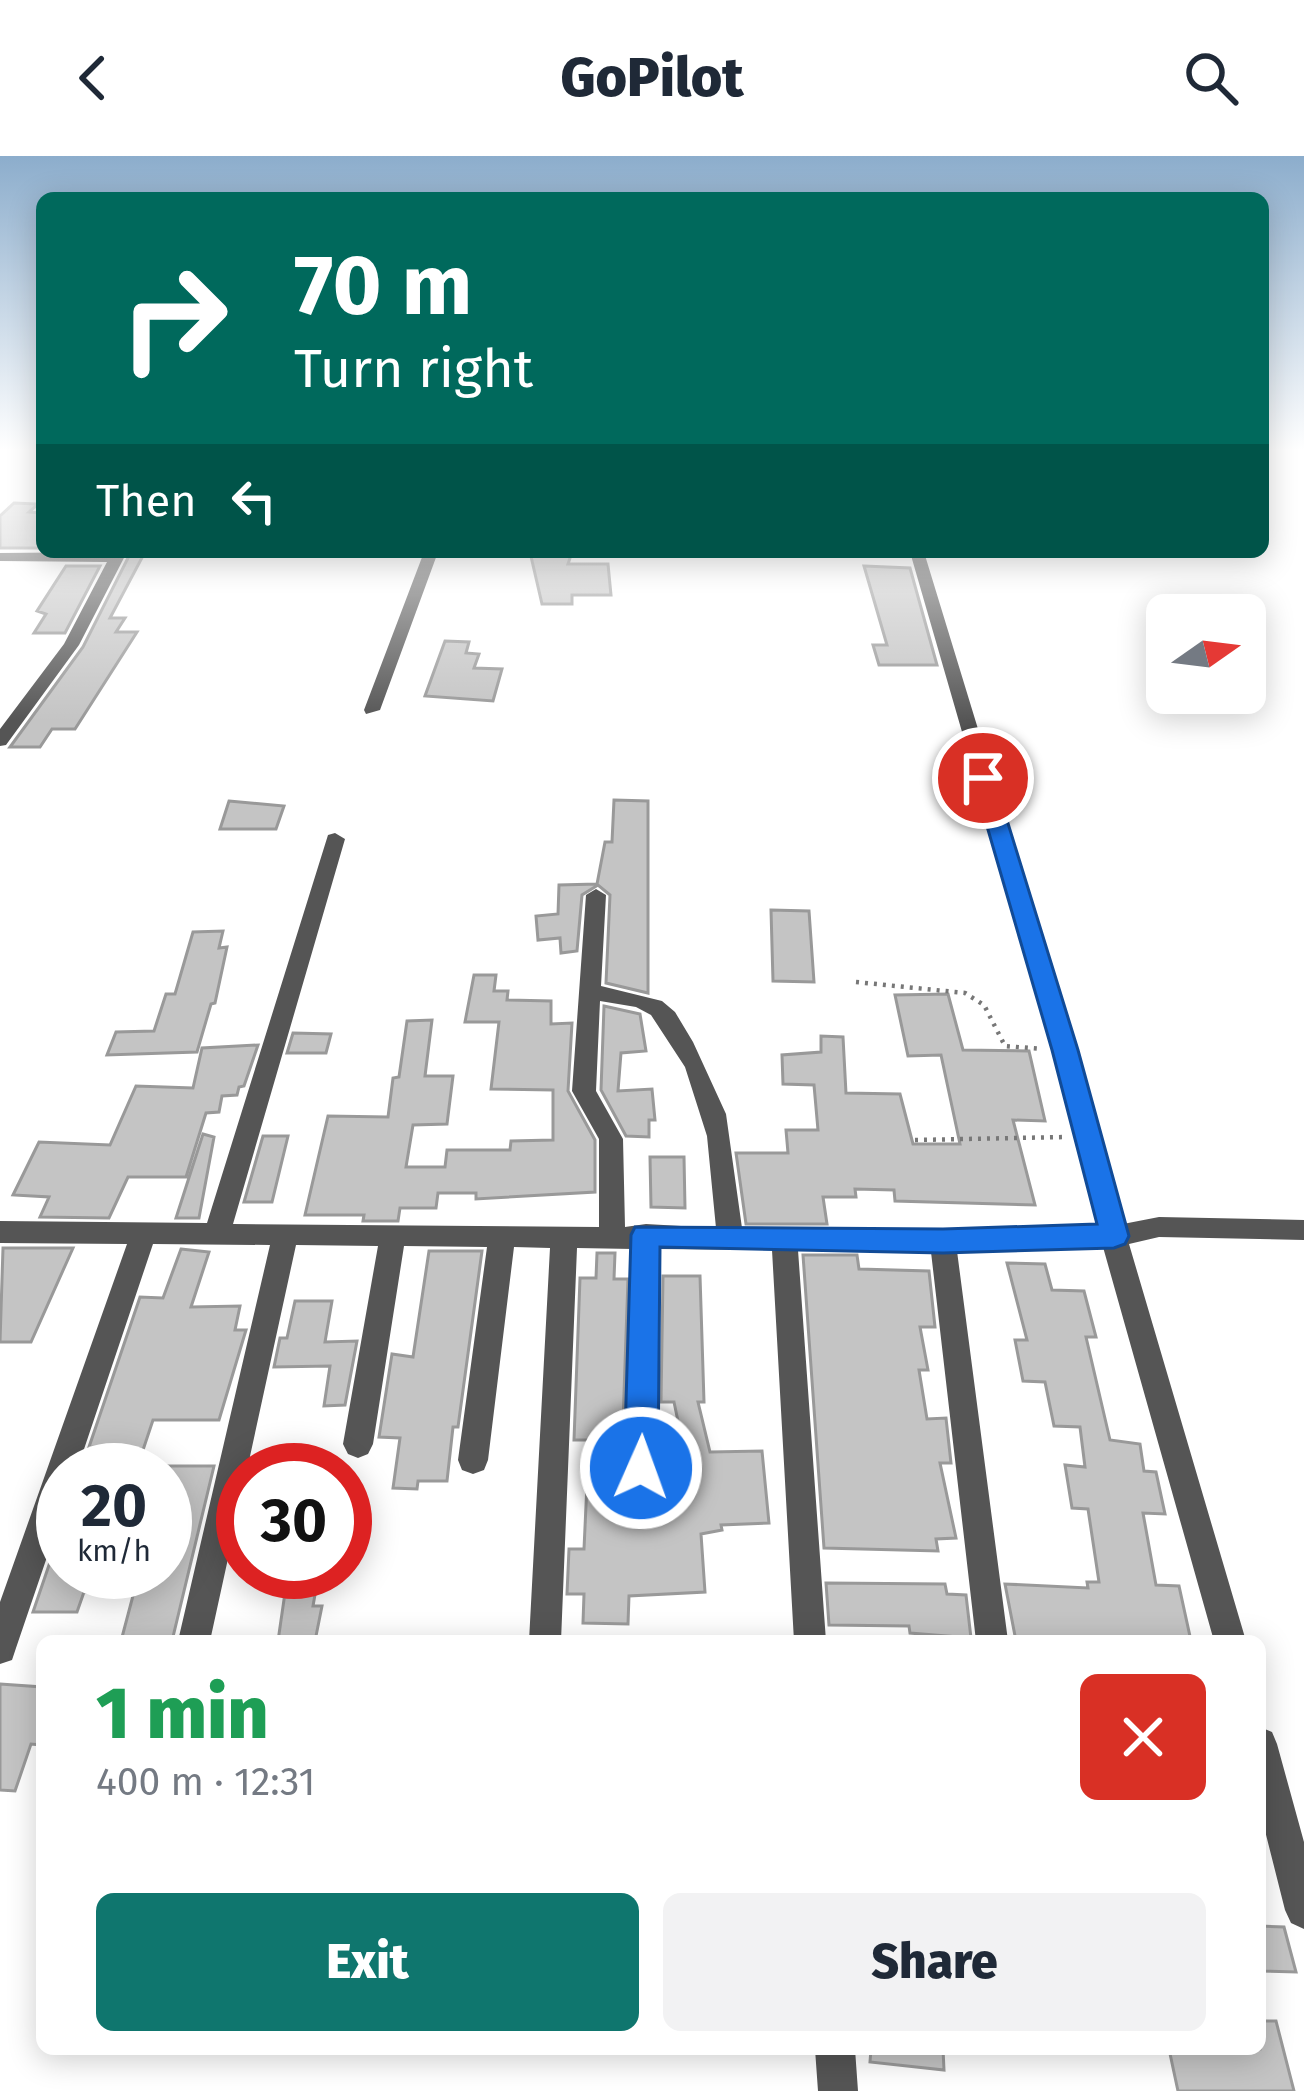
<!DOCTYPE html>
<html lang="en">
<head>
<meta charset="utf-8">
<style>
	body { margin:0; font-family:"Fira Sans",sans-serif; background:#f2f2f3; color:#1f2937; height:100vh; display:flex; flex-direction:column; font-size:45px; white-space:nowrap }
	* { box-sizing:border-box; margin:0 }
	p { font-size:39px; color:#747a83 }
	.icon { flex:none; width:66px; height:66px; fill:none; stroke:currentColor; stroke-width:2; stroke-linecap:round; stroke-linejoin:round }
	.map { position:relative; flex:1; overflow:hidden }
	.details { position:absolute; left:36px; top:1479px; width:1230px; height:420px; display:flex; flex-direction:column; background:#fff; border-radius:18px; box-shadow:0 6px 30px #0003 }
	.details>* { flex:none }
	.guide { position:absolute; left:36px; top:36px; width:1233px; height:366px; border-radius:18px; box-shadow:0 6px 30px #0003; background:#00695c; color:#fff; overflow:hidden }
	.needle { width:78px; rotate:76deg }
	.tools { position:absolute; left:1146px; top:438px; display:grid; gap:24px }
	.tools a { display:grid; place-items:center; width:120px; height:120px; border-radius:18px; background:#fff; box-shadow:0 6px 30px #0003; font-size:60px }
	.speed { position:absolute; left:36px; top:1287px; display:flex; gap:24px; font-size:60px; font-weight:700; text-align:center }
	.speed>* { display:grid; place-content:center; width:156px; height:156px; border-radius:50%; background:#fff; box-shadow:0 6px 30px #0003; line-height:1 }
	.speed small { font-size:30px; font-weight:400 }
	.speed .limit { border:18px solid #d22; background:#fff; color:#111 }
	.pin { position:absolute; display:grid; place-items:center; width:102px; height:102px; color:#fff; margin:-51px; border:6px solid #fff; border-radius:50%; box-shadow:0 3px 12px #0007 }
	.me { position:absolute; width:132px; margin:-66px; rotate:2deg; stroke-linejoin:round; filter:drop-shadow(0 0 9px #0008) }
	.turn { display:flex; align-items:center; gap:42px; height:252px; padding:0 60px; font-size:54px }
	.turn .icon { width:156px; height:156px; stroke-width:2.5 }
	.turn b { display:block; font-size:84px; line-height:102px }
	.then { display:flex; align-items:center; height:114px; padding:0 60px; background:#0003; gap:24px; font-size:45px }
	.round { display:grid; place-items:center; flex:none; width:126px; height:126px; border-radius:18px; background:#f2f2f3 }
	.head { display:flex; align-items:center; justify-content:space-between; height:204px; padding:0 60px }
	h1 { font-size:72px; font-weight:800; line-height:90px; color:#1e9e55 }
	.button { display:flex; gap:24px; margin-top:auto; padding:24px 60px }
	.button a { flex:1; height:138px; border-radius:18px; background:#0f766e; color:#fff; font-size:48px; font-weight:800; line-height:138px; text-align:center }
	.button a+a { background:#f2f2f3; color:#1f2937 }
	header { display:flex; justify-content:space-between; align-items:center; height:156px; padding:0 60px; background:#fff; font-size:54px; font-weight:800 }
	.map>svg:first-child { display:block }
	.building { fill:#c4c4c4; stroke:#999; stroke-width:3 }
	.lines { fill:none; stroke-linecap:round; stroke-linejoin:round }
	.path { stroke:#777; stroke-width:4.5; stroke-dasharray:3 6; stroke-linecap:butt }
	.minor { fill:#555; fill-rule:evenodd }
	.route { fill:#1a73e8; stroke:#114b97; stroke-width:3 }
</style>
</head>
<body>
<header><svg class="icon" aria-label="back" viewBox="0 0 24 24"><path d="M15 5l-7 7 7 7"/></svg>GoPilot<svg class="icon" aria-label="search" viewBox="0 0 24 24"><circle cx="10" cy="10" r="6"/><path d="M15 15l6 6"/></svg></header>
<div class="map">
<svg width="1304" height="1935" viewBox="0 0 1304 1935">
	<rect width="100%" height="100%" fill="#fff"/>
	<path class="building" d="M14,347L38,348L29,356L42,357V392H0V360Z
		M131,396H145L110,462H125L116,476H137L75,573H52L40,591H10L83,491Z
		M530,396H572L568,408H608L611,439H572V448H542Z
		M66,410H100L65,477H34L46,458L37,455Z
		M864,410L910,412L937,509H879L873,489H887Z
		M445,485L469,486L466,497L479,498L474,512L502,513L493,545L425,540Z
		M614,644L648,645V837L606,827L610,739L598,729L582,739L577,795L561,797L560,782L538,784L536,760L558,758L559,729L597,728L605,686H612Z
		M229,645L284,650L276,673H220Z
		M771,754L809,755L814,826L773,825Z
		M223,775L219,792L227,791L215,847L211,848L197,896L107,899L116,876L154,875L166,838H175L193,776Z
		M474,819H496L494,835H508L507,844L551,845V868L572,867L568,935L595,984V1036L476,1043V1037H438L436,1052H400L398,1065H363L364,1059H305L328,960L388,961L393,922L399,921L407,865L432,864L425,920H453L447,968L413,969L406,1011H445L447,994H510L511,985L553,984V934L491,933L499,866H465Z
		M948,838L963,894L1029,895L1045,965L1013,964L1035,1049L895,1045L894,1034L855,1033L856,1041H823L827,1068H746L736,997H788L786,974H818L814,929L783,928L782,899L821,896V880L843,881L846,937L900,938L913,988H960L941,899L908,900L895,839Z
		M604,850L640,858L646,895L621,897L618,935L652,933L655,964H649V981L626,980L601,934Z
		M293,877L331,878L326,897H287Z
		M258,889L244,930L239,931L237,939L222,940L219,956L206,957L186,1021H128L109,1062L40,1061L49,1041L13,1039L39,986L110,989L136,930L193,932L202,892Z
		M203,978L214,981L199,1062H176Z
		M263,980H288L272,1046H244Z
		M650,1001H684L685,1052L651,1051Z
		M3,1092H73L31,1186H0Z
		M181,1093L209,1096L191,1151L240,1150L235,1174H246L219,1264H153L137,1312L97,1310L103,1292L89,1291L140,1141L163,1142Z
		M429,1095H482L458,1271H453L447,1325H418L417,1333L393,1332L400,1282L379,1281L392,1198L413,1201Z
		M597,1097H615L614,1123H628L620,1352L625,1364L638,1371L655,1364L660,1304L685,1299L674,1246H661L663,1120H700L704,1246H698L710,1296L762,1295L769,1367L721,1369L722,1374L701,1378L705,1436L629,1440L628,1468L583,1467L584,1438H567L569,1393H584L589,1284H574L580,1122H596Z
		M803,1099H857L859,1113L929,1115L935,1171H920L928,1214H919L927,1263L946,1262L951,1307H940L956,1382L936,1383L938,1395L824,1392Z
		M1007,1107L1045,1108L1052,1134L1084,1135L1096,1181H1086L1110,1284L1140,1288L1144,1315L1156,1316L1165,1358L1143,1357L1156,1429L1179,1430L1191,1485H1016L1005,1428L1088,1432L1087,1426H1099L1088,1353L1072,1352L1065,1309L1085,1311L1080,1271L1054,1270L1045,1226L1023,1225L1015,1184H1027Z
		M295,1145H332L325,1186L357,1185L345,1249L324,1250L330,1210L274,1211L280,1182H287Z
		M165,1310H214L172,1485H121L134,1436H84L77,1456H33L63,1368V1416H165Z
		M288,1416H319L313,1450H322L315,1485H278Z
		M826,1427L945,1428L947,1438L966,1439L971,1482L910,1477L909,1470L829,1469Z
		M0,1528L42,1531V1589L31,1588L15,1635L0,1634Z
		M1260,1770L1284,1771L1296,1816L1260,1815Z
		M1260,1865H1276L1294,1935H1178L1169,1893H1260Z
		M871,1893H943L944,1914L870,1906Z"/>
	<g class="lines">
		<path class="path" d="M856,826L965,837L984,849L1005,890L1042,893
			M915,984L1066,981"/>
		<path class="minor" d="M113,396H127L79,489L6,589L0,590V573L64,488L107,406L0,405V397Z
			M424,396H438L380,554L366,558L364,554Z
			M910,396H924L1076,894L1123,1068L1159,1061L1304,1064V1084L1159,1081L1129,1088L1246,1485H1214L1103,1091L957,1095L1008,1485H976L931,1096L798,1094L826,1485H794L772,1094L659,1093L655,1352L651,1362L640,1367L629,1362L625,1352L633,1093L577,1092L561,1485H529L550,1092L514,1091L488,1304L484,1314L473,1318L462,1314L458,1304L487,1091L404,1090L373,1288L368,1298L358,1302L348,1298L343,1288L378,1090L296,1089L247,1314H243V1334L210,1485H178L270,1089L153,1088L77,1314H63V1354L16,1492L12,1504L0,1508V1446L127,1088L0,1087V1065L207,1067L328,679L335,677L345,683L233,1068L599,1071V983L572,935L586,739L596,733L606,739L601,830L662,845L675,856L693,886L726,958L742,1072L943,1074L1098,1070L1054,894ZM600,845L636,851L651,859L685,911L707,980L716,1072L646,1068L625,1071L623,983L596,935Z
			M1260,1571L1272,1576L1277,1588L1304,1686V1773L1291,1767L1285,1754L1260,1655Z
			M815,1893H855L858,1935H818Z"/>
	</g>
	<linearGradient id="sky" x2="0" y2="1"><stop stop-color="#8cadcc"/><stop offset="0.52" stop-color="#fff"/><stop offset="1" stop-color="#fff" stop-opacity="0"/></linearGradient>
	<rect width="1304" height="565" fill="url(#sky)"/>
	<path class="route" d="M983,615L994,622L1078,894L1129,1080L1125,1088L1114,1092L943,1097L660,1091L658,1312L653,1324L641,1328L629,1324L624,1312L631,1079L635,1071L943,1073L1097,1068L1052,894L973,622Z"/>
</svg>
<div class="tools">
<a><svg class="needle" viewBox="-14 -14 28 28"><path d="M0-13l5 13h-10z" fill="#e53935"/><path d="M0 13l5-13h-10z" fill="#747a83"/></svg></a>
</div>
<div class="speed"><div>20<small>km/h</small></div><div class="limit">30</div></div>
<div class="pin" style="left:983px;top:622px;background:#d93025"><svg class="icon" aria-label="arrive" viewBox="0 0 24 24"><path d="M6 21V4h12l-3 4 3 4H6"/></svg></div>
<svg class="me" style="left:641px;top:1312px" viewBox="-20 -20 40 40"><circle r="17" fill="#1a73e8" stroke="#fff" stroke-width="3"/><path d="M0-11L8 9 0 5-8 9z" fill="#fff"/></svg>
<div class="guide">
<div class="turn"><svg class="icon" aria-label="right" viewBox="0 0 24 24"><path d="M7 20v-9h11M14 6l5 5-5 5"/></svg><div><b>70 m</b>Turn right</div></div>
<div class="then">Then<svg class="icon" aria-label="left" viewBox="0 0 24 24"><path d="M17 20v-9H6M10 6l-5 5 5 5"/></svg></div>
</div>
<section class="details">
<div class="head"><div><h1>1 min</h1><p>400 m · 12:31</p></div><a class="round" style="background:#d93025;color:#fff"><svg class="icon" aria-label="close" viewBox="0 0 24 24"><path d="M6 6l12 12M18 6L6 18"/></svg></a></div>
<div class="button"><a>Exit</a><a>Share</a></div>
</section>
</div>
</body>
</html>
